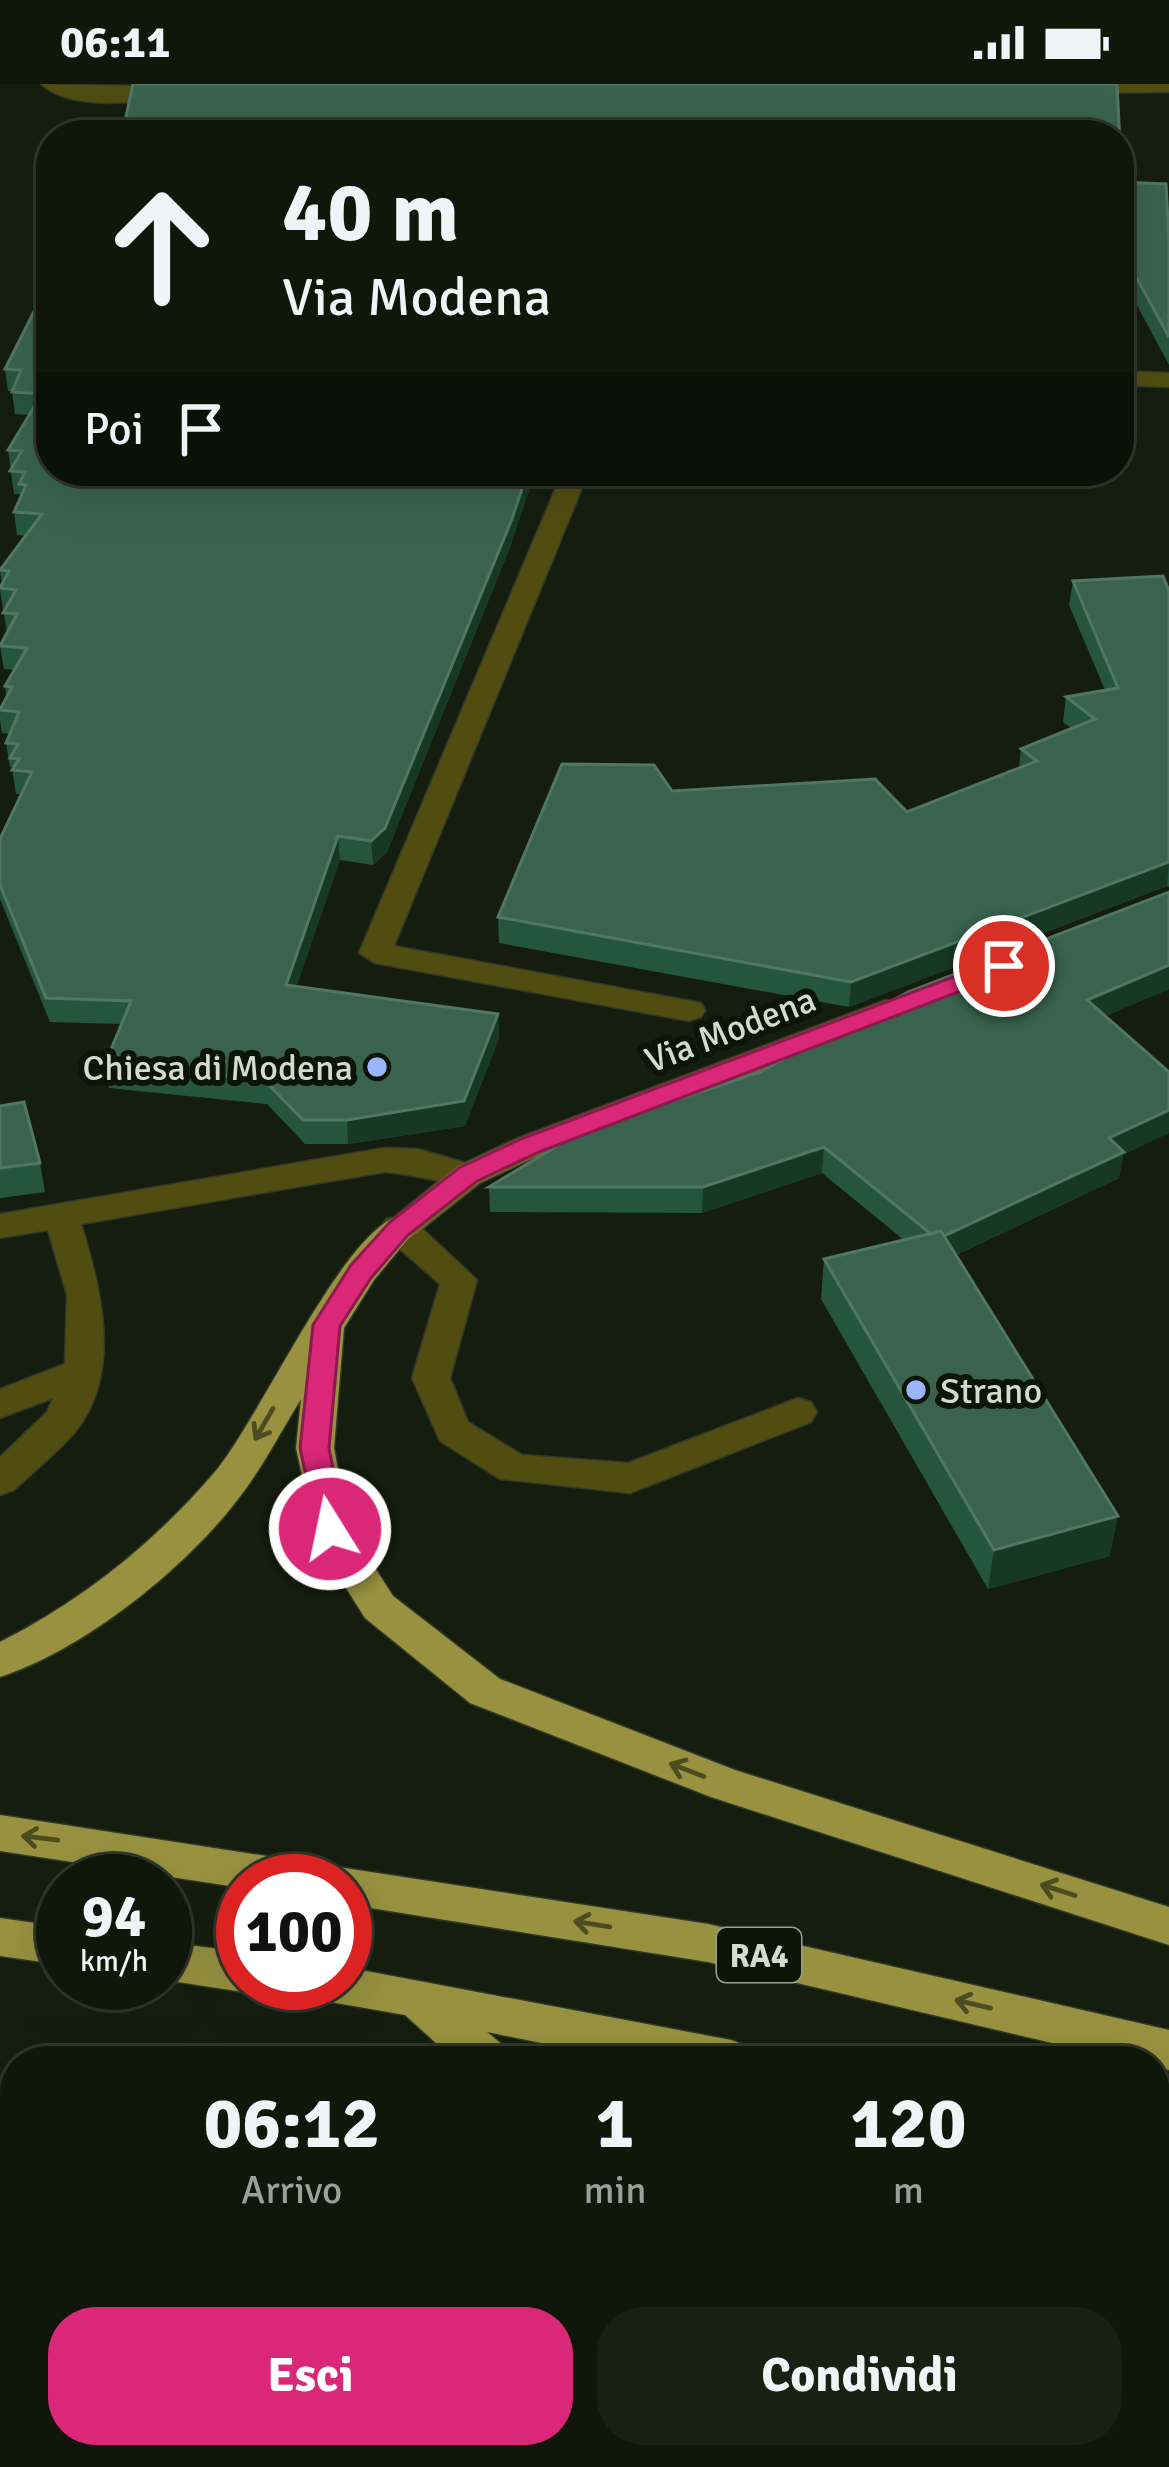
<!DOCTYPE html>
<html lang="it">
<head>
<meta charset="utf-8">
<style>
	body { margin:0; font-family:Signika,sans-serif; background:#191f13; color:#f1f3f6; height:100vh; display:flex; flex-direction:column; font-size:45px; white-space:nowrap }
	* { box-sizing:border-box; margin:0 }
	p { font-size:39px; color:#9c9f9c }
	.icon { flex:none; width:66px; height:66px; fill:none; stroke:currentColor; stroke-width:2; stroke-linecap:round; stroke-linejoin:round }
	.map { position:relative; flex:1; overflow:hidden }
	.side { position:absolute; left:0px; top:1962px; width:1170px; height:423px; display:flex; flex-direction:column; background:#10160a; border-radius:48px 48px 0 0; box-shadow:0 12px 48px #0002,0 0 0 3px #30352b }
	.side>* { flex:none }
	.hud { position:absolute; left:36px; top:36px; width:1098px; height:366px; border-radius:48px; box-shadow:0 12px 48px #0002,0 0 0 3px #30352b; background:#10160a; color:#f1f3f6; overflow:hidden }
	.speed { position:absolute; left:36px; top:1770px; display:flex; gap:24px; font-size:60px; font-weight:700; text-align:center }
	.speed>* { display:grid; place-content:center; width:156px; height:156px; border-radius:50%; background:#10160a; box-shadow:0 12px 48px #0002,0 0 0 3px #30352b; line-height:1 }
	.speed small { font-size:30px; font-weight:400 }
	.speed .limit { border:18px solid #d22; background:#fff; color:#111 }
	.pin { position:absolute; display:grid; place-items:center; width:102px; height:102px; color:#fff; margin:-51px; border:6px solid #fff; border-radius:50%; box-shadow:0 3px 12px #0007 }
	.me { position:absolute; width:132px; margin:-66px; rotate:350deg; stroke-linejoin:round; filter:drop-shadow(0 0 9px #0008) }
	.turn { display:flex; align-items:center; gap:42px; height:252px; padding:0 48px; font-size:54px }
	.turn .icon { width:156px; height:156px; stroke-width:2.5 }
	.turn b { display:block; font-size:84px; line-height:102px }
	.then { display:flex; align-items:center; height:114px; padding:0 48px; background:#0003; gap:24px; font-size:45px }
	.eta { display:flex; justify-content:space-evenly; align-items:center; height:204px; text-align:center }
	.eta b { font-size:72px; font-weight:800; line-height:84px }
	.button { display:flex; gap:24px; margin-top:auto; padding:24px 48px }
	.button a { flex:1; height:138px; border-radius:48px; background:#db2777; color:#fff; font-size:48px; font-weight:800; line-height:138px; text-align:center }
	.button a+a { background:#191f13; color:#f1f3f6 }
	.status { display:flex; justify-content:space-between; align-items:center; height:84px; padding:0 60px; background:#10160a; direction:ltr }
	.status svg { height:33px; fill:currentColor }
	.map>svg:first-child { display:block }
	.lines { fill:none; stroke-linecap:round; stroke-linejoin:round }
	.service-casing { stroke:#303829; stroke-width:3 }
	.minor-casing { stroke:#303829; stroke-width:3 }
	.secondary-casing { stroke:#303829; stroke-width:3 }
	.motorway-casing { stroke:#303829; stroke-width:3 }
	.service { fill:#514d11; fill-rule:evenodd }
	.minor { fill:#514d11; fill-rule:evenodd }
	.secondary { fill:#6e691e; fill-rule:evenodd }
	.motorway { fill:#989240; fill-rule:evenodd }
	.wall { fill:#26553e }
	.shaded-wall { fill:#173924 }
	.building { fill:#39634e; stroke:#517662; stroke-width:3 }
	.oneway { stroke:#4b4d20 }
	.route { fill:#db2777; stroke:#8e194d; stroke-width:3 }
	.poi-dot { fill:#9bb5fd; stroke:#0c1406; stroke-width:4.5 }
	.labels { text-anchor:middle; stroke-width:12; stroke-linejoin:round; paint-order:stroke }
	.shield { fill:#0c1406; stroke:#989f93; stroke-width:3 }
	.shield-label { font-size:33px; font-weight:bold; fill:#d4dad0 }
	.street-label { font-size:36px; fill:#d4dad0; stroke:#0c1406 }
	.poi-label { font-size:36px; fill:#d4dad0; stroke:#0c1406; text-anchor:end }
</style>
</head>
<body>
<div class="status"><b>06:11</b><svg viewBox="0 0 49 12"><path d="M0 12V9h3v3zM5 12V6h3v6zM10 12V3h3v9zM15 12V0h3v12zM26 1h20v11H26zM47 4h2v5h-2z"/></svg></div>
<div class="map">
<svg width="1169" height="2383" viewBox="0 0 1169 2383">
	<rect width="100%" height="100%" fill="#151e0e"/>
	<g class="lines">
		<defs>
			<path id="service" d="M384,1064L418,1065L480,1083L485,1091L480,1099C462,1105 411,1089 384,1088L81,1140C101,1204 123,1289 75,1348C57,1369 34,1387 14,1406L0,1411V1373L47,1328L53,1314L0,1334V1305L65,1280L67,1211L48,1146L0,1154V1130Z
				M399,1132L412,1135L477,1196L450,1294L468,1338L522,1371L628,1379L798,1314L811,1318L817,1328L811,1338L630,1409L500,1395L440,1357L412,1294L440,1200L386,1153L381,1144L386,1135Z"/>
			<path id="minor" d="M41,0L179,3L190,9L179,15C137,16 75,29 41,0Z
				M1060,0H1169V8L1069,9L1061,8Z
				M1119,287L1169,289V303L1119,301Z
				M563,387H589L394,862L701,919L705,926L701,933L689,937L375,879L359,869Z"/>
			<path id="secondary" d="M886,916L898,920L902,927L898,934L542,1070L480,1099L412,1153L399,1156L386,1153L381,1144L456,1083L518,1054Z"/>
			<path id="motorway" d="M399,1132L412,1135L417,1144L374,1196L344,1244L334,1364L349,1443L393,1512L500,1595L735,1686L1169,1823V1861L711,1713L470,1619L365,1534L316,1456L296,1364L301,1315C283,1344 267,1375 247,1403C195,1477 87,1565 0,1593V1558C83,1516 154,1459 214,1389C259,1337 342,1148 399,1132Z
				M0,1731L708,1840L1169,1946V1986L1155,1983V1977H1129L708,1878L345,1820V1797H243V1804L0,1767Z
				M0,1834L63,1843V1881L0,1872Z
				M165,1858L243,1868V1899H260L243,1908L165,1896Z
				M345,1883L731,1956L747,1962L754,1977H631L487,1948L504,1962L511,1977H456L405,1931L302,1913L296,1899H345Z
				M1155,2042L1169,2043V2087L1155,2084Z
				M1155,2302L1169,2308V2362L1155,2356Z"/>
		</defs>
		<use href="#service" class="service-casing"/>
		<use href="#minor" class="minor-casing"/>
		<use href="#secondary" class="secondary-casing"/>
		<use href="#motorway" class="motorway-casing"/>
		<use href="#service" class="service"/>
		<use href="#minor" class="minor"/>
		<use href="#secondary" class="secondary"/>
		<use href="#motorway" class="motorway"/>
	</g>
	<path class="wall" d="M133,0H1117L1122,98L1166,100L1169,156V281L1119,188V51H122Z
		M51,194L512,458L387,768L373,781L340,776L296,902L498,930L499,954L465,1042L348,1060H305L267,1020L109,1004L105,980L121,940L50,938L0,815V755L21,710H16L12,683H10L6,659L10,650L2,649L0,636V623L6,612L5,602L14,586L4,585L0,562L7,549L0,507L2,500L0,486L26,452L17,451L14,428L21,412V410H14L8,366L29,331L15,330L12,307H8L5,285Z
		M1073,497L1169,507V803L1167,802L849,923L499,859L498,833L672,707L907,728L1019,684L1021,665L1071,644L1063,638L1066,613L1105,606L1069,521Z
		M1169,808V905L1105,932L1123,1071L1119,1094L956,1171L1110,1472L988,1505L821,1215L824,1175L904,1156L822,1089L702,1129L490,1128L489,1103L760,988Z
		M0,1022L40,1079L45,1108L0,1114Z"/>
	<path class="shaded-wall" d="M528,387H536L512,458L387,768L373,781L371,757Z
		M338,752L340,776L289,925L286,901Z
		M1169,778L1167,802L849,923L851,898Z
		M1169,881V905L1083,942L1087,916Z
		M498,930L499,954L465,1042L348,1060L347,1036Z
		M1169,1026V1049L1123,1071L1119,1094L934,1181L938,1155L1109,1054Z
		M824,1063L822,1089L702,1129L703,1103Z
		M1118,1432L1110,1472L988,1505L994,1466Z"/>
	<path class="building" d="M133,0H1117L1122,98L1166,100L1169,156V253L1119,162V51H122Z
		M51,194V387H528L512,435L385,744L371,757L338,752L286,901L498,930L464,1017L347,1036H303L264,996L105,980L131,917L46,914L0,801V755L32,688L12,686L19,675L10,674L18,660L6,659L19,628L0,626L12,603L5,602L27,564L0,562L17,530L3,529L16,506L0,504L9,487L0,486L42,430L14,428L26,401L19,400L25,388L10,387L22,367L8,366L42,310L12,308L21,286L5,285Z
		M1163,492L1169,507V778L851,898L498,833L562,680L654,681L672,707L875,695L907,728L1037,677L1021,665L1095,635L1066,613L1118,604L1073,497Z
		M1169,808V881L1087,916L1169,988V1026L1109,1054L1124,1068L944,1152L941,1147L931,1150L824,1063L703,1103H489L582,1047L760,988L908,908Z
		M24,1018L40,1079L0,1084V1022Z
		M941,1147L1118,1432L994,1466L824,1175Z"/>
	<defs><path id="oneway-shaft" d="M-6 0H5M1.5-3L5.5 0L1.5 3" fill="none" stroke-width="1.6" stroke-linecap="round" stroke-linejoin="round" transform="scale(3)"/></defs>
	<g class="oneway">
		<use href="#oneway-shaft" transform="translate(264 1340) rotate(120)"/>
		<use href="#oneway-shaft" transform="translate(687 1686) rotate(-159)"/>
		<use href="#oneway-shaft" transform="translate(40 1754) rotate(-173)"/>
		<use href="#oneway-shaft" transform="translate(1058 1806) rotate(-162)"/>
		<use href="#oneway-shaft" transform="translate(592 1840) rotate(-171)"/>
		<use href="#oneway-shaft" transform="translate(973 1920) rotate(-167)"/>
	</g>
	<path class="route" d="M1004,874L1013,876V887L539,1068L477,1097L408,1151L371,1194L340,1242L329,1364L345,1445L340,1453H319L300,1364L313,1241L351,1181L390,1138L459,1084L521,1055Z"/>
	<g class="poi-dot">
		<circle cx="377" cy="983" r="12"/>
		<circle cx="916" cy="1306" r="12"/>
	</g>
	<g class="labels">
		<rect class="shield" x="717" y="1844" width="84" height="54" rx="9"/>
		<g class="shield-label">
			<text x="759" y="1883">RA4</text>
		</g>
		<g class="street-label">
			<text transform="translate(730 945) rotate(-21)" y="13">Via Modena</text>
		</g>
		<g class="poi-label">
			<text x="353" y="996">Chiesa di Modena</text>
			<text x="940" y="1319" text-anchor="start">Strano</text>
		</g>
	</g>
</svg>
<div class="speed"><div>94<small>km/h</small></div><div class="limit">100</div></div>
<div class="pin" style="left:1004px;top:882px;background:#d93025"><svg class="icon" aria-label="arrive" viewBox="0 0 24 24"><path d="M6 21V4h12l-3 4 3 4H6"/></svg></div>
<svg class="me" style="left:330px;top:1445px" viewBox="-20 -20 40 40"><circle r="17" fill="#db2777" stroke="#fff" stroke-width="3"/><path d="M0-11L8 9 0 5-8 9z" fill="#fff"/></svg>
<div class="hud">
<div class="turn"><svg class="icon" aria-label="ahead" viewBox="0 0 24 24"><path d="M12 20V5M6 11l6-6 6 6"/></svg><div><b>40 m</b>Via Modena</div></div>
<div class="then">Poi<svg class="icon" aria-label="arrive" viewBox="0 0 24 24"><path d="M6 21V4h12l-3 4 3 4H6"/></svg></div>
</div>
<section class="side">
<div class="eta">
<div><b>06:12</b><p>Arrivo</p></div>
<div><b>1</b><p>min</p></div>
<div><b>120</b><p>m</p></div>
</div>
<div class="button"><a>Esci</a><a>Condividi</a></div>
</section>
</div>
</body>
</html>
